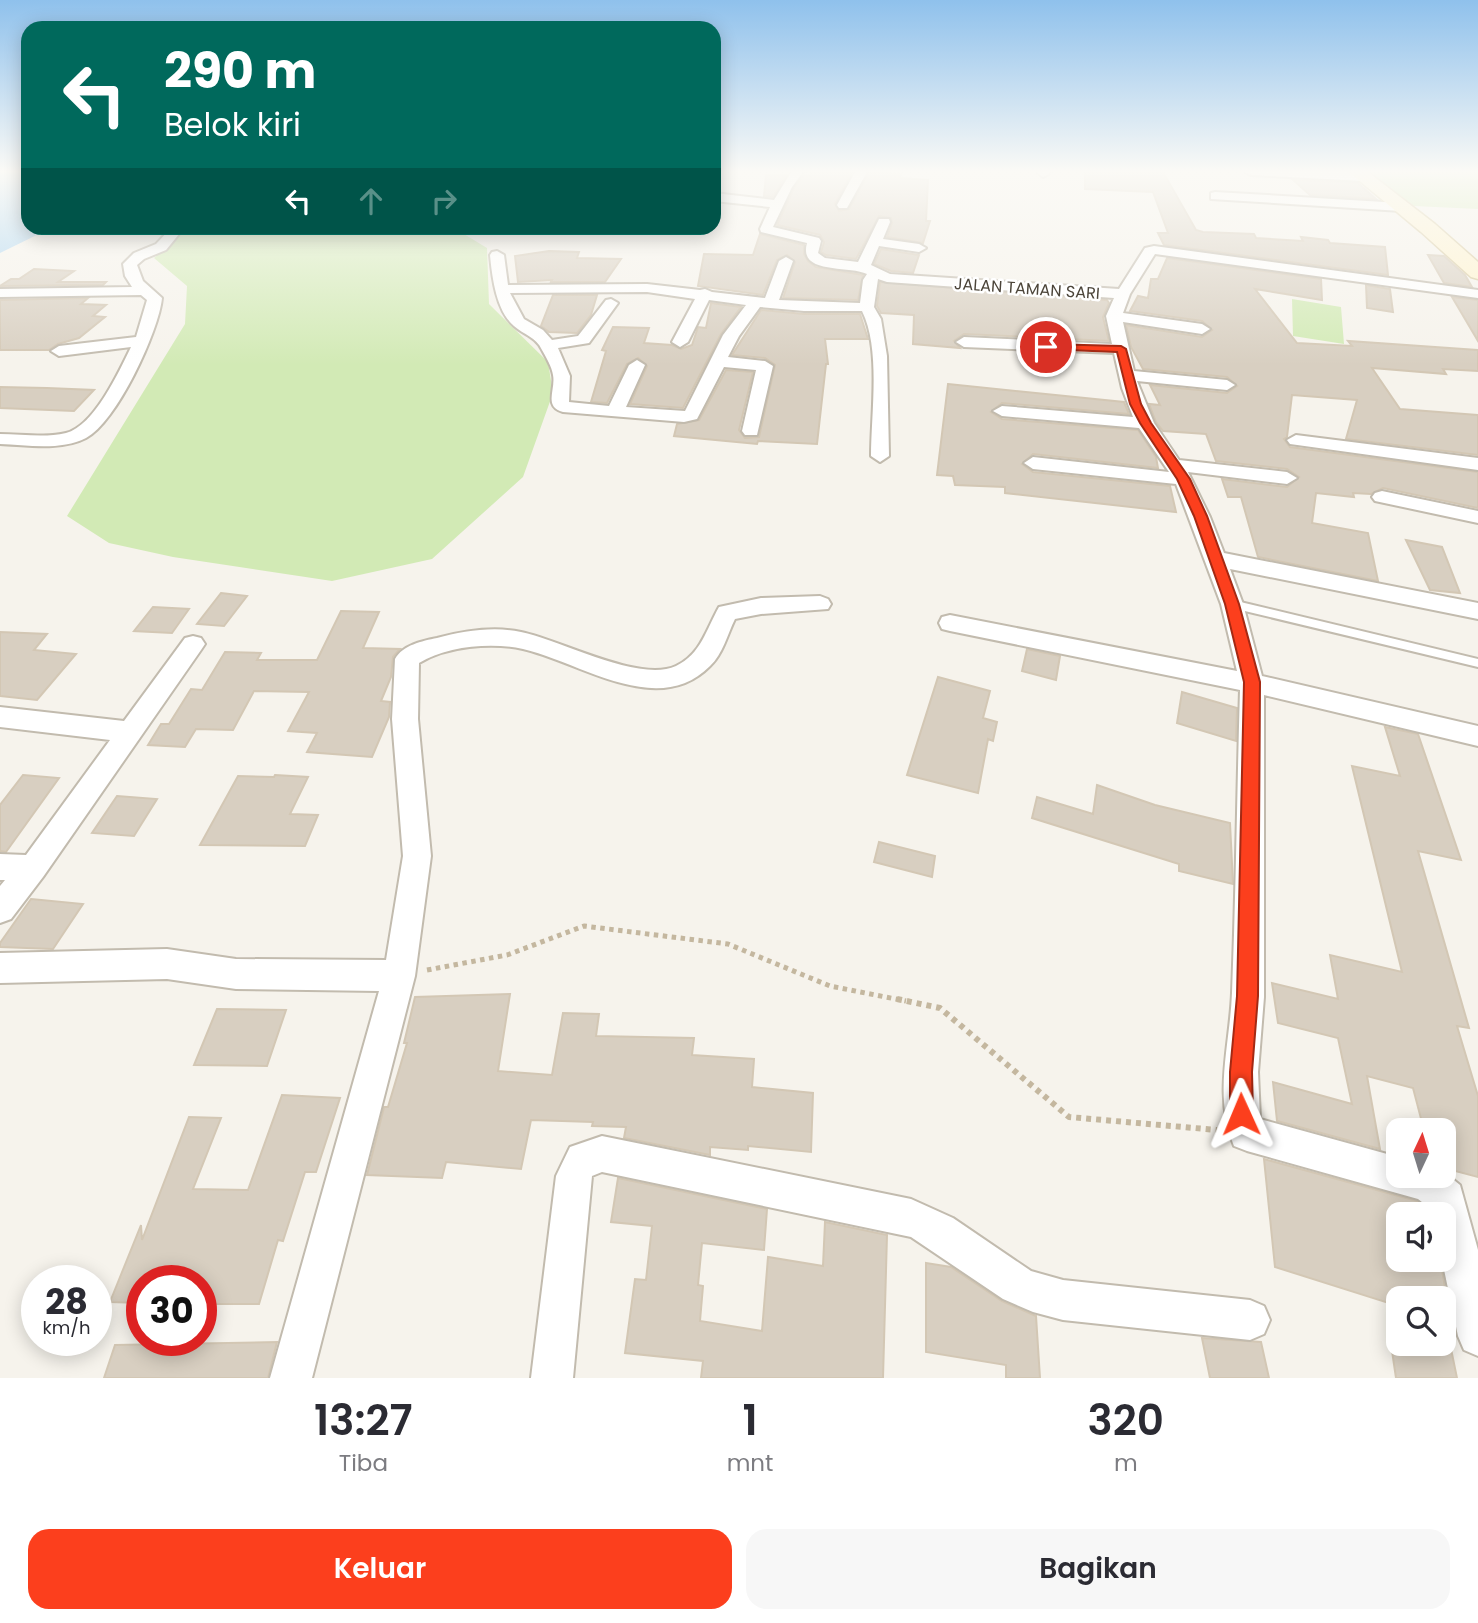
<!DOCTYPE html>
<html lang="id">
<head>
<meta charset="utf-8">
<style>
	body { margin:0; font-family:Poppins,sans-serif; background:#f7f7f7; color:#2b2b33; height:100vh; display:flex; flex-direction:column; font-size:26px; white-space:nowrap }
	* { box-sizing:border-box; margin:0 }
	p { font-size:23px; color:#7c7c81 }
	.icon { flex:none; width:38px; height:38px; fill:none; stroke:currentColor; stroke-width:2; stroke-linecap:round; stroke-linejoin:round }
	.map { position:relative; height:1378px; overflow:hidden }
	.side { display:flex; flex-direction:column; background:#fff; flex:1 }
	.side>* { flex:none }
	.banner { position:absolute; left:21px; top:21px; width:700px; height:214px; border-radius:21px; box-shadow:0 4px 18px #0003; background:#00695c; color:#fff; overflow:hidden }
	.needle { width:46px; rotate:4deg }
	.tools { position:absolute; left:1386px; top:1118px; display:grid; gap:14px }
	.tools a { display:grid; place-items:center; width:70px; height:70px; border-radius:14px; background:#fff; box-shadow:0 4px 18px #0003; font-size:35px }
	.speed { position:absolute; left:21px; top:1265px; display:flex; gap:14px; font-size:35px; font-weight:700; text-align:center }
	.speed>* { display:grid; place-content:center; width:91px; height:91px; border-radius:50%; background:#fff; box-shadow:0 4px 18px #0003; line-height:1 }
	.speed small { font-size:18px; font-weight:400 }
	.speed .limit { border:10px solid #d22; background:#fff; color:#111 }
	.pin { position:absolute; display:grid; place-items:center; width:60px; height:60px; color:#fff; margin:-30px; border:4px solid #fff; border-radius:50%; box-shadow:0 2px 7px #0007 }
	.me { position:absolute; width:77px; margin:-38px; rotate:359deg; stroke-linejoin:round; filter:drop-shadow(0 0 5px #0008) }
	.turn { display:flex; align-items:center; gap:24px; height:147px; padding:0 28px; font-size:32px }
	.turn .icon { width:91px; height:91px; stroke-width:2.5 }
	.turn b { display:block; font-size:49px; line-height:60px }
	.lanes { display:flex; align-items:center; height:66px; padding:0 28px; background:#0003; justify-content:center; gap:35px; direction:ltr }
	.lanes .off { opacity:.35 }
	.eta { display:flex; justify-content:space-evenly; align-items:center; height:119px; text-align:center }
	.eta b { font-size:42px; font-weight:600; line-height:49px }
	.primary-button { display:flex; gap:14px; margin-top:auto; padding:14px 28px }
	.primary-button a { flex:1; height:80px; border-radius:21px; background:#fc3f1d; color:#fff; font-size:28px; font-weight:600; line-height:80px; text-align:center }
	.primary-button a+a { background:#f7f7f7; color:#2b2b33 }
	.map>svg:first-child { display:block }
	.green { fill:#d2eab5 }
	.water { fill:#a9d4f2 }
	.building { fill:#d8cfc1; stroke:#d3c7b4; stroke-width:2 }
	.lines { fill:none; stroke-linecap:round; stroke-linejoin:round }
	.lane-casing { stroke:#c2bbae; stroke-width:4 }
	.street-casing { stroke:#c2bbae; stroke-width:4 }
	.secondary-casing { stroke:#d6c79b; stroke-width:3 }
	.path-far1 { stroke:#c4b79f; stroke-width:5; stroke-dasharray:4.5 4.5; stroke-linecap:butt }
	.path { stroke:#c4b79f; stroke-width:6; stroke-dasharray:5 5; stroke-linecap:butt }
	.lane { fill:#fff; fill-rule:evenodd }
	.street { fill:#fff; fill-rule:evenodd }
	.secondary { fill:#fff3cd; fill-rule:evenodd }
	.route { fill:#fc3f1d; stroke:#a42913; stroke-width:2 }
	.labels { text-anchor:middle; stroke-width:5; stroke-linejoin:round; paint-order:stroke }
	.far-street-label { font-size:16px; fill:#4b4439; stroke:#fff }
</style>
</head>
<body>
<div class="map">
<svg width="1478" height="1378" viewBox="0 0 1478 1378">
	<rect width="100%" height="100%" fill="#f6f3ec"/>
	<path class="green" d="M1369,172H1478V209L1414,206Z
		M189,228H454L487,248L489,304L548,362L553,393L523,477L432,559L332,581L173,557L109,543L67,516L185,324L187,286L154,258Z
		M1292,299L1341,307L1344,344L1293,336Z"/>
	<path class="water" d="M0,172H28V228H51L0,253Z"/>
	<path class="building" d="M812,172H852L835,204L839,211L849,209L869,172L901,174L900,178L928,180L926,221H930L923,243L887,237L892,223L891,218L879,216L856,259L826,255L821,252L824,242L820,235L777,225L794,188L804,175L810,176Z
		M1085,172H1163L1196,230L1203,232L1254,234L1256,238L1303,241L1301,237L1328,240L1330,243L1385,247L1388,275L1164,245L1158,233H1168L1153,192L1085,189Z
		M766,175H786L773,197L764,196Z
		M1293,180L1358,183L1376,199L1310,195Z
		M760,234L804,245V254L808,261L816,267L863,275L858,300L783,298L795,262L787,255L777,260L763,295L698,286L704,254L753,255Z
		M881,249L919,255L913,273L891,271L874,264Z
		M549,251L579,252L577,258L621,259L605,282H551L552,280L518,282L515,256Z
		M1428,255L1444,256L1465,275L1472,287L1444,283Z
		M1167,258L1321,279L1322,300L1255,289L1297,343L1352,346L1348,341L1478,350V371L1443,369L1446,374L1372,368L1400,409L1478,415V455L1346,439L1357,400L1292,395L1287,437L1284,439L1290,447L1478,472V508L1383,488L1371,494L1353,493L1354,497L1316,493L1312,523L1368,533L1378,581L1258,557L1241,497H1228L1222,479L1287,487L1299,477L1287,469L1216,461L1206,434L1163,431L1156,422L1149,404L1160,405L1150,385L1227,393L1237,386L1227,377L1143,369L1131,347L1126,325L1202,337L1212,330L1202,321L1130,311L1138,296L1148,298L1151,279H1158Z
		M34,269L74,271L58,282H106L103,285L0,286L11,279H19Z
		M880,282L1107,300L1109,303L1103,317L1109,341L964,334L954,341L960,348L913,344L914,315L881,313L877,306Z
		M1366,285L1390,289L1393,312L1367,308Z
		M553,295H597L591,315L577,333L549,332L541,326Z
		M1452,297L1478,300V341Z
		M88,298L81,304L106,305L93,316L105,317L79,338L58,344L49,350H0V300Z
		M711,303L741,307L721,334L683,408L630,404L647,366L638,358L627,364L607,403L591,402L606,351L602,350L613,327L649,328L644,343L672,345L681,349L692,345L698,327L706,328Z
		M761,310L804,314H860L868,339H825L828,364H826L817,444L758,441L757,444L674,436L677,424L699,420L726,370L753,372L739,430L745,438L759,437L775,365L765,358L732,355Z
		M948,384L1124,402L1129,414L1002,403L991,412L1002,419L1138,430L1156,457L1158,468L1033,454L1022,464L1033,472L1170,486L1176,512L1005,493V487L955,485L953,476L937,475Z
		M0,387L47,388L94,390L74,411L0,408Z
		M1406,540L1442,547L1460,593L1430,590Z
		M221,593L247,596L224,626L197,624Z
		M153,607L189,609L172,633L134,631Z
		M341,611L379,612L363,648L400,649L393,657L391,677L381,701L390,702L389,717L372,757L307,752L317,733L288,731L309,692L254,691L233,730L196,729L185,747L148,745L161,724H169L191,689L202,690L225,652L261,653L257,660H317Z
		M0,632L47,634L34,650L76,654L37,700L0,696Z
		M1027,649L1060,656L1056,680L1022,671Z
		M938,677L990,691L983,718L997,722L993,741L988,739L978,793L907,775Z
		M1182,692L1237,708L1236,741L1177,723Z
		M1385,727L1418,734L1461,860L1418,851L1469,1028L1457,1026L1478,1096V1177L1444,1168V1130H1424L1413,1088L1367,1076L1380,1149L1277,1121L1273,1082L1352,1104L1338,1038L1278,1023L1272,983L1338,999L1330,955L1402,972L1352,766L1400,776Z
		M23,775L59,778L6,852L0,851V805Z
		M275,775L308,777L290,814L318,815L305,846L200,845L238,776L274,777Z
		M1097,785L1155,805L1230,823L1233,884L1179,871V864L1032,818L1037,797L1093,814Z
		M117,796L157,799L134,836L92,833Z
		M879,842L935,856L932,877L874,862Z
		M31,899L83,904L53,949L0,947V943Z
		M510,994L498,1071L552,1075L563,1013L599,1014L596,1036L694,1038L692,1055L754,1059L752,1087L813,1093L811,1152L748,1146V1150L710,1147V1155L624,1138L626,1127L592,1126L593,1122L531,1120L521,1169L446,1162L442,1178L367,1175L384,1107H388L407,1043H404L415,997Z
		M217,1009L286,1010L267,1066L194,1065Z
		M282,1095L340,1098L316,1172H305L283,1241L278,1240L259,1304H201V1281H142V1303L110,1302L141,1225L142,1240L189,1117L221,1118L193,1189L248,1190Z
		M1264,1159L1417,1201L1429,1210V1214H1398V1260H1440L1447,1298H1398V1306L1275,1267Z
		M618,1178L767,1209L764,1250L702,1243L698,1285L703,1286L700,1321L762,1331L768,1257L823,1266L825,1222L887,1235L883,1378H701L703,1361L625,1353L635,1279L646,1280L652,1226L611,1222Z
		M926,1263L951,1267L1002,1301L1036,1316L1040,1378H1006V1365L926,1352Z
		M1202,1338L1261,1342L1269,1378H1210Z
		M277,1342L268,1378H104L115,1345Z
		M1391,1344H1450L1457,1378H1396Z"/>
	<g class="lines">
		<defs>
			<path id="lane" d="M1232,600L1478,659V667L1228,607L1226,604L1228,601Z"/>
			<path id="street" d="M791,172H803L792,187L773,227L819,238L821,241L818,253L825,258L858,262L879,219H889L890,222L883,239L919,244L926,248L919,252L879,246L871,265L890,274L1119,289L1145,248L1154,246L1478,290V298L1155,254L1130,294L1123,313L1202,324L1210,329L1202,334L1123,322L1134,371L1227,380L1235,385L1227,390L1137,381L1154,423L1179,460L1287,472L1297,478L1287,484L1188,472L1210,517L1224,553L1478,603V619L1230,569L1243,604L1262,676L1478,726V746L1264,695V997L1258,1072L1260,1119L1398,1157V1176H1444V1172L1460,1185L1478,1250V1356L1464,1350L1458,1336L1442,1260H1444V1214H1432L1431,1209L1418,1199L1247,1151L1234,1146C1213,1095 1230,1046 1232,993C1236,892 1237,791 1240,690L950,631L942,629L939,623L942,617L950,615L1237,671L1221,604L1176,484L1033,469L1024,463L1033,457L1169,472L1139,428L1002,416L993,411L1002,406L1133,417L1122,388L1114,353L964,347L956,342L964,337L1112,344L1106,316L1114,298L887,282L878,279L874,307L881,319L887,356L889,456L880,462L871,456C871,414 881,349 862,311H804L760,307L739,336L728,357L765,361L773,366L757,435H745L742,431L756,370L724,367L697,419L684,422L563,412C543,407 556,389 553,375C552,367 546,357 542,350C536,337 524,335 514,326C496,311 492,276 490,255L492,252L497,251L504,255L508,285L647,284L700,290L705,289L712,292L765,298L779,261L786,257L793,261L779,300L860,303L863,280L867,274C848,265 798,275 807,243L761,232L760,229L770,207L714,201V193L774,200ZM647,292L695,299L672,342L680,347L688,342L709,300L746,305L723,335L685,411L626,407L645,365L637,360L629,365L609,406L569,402L570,376L558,348L589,343L618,303L611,299L606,300L578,336L552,340L543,330L524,319L510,293Z
				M855,172H867L847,208H839L837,205Z
				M1037,172H1049V174L1043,177Z
				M1245,172C1268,172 1357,167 1370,177L1364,181L1251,175Z
				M1215,192L1401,203L1407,207L1401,211L1211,199V193Z
				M171,228H184L166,250L144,259L137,265L143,281L162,298C159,331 116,423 86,438C61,451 27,445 0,444V434C21,434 45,438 66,433C94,426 119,372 131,347L59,356L51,351L59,346L136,337L147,300L141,295L0,297V289L132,287L125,276L123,264L134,253L156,244Z
				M1296,435L1478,458V470L1290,444L1287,440Z
				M1382,491L1478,511V523L1375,501L1372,497L1375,493Z
				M820,596L828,599L831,604L828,609L761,614L735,619C727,635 723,654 710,666C658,719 580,662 523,649C492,642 446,646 419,663L418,719L431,856L415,976L312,1378H270L379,991L236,989L167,979L0,983V953L167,949L236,959L386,960L403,856L392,719L395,659C403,645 422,641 437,638C463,631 494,626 521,632C561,640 639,683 676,666C701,654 706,630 719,607L761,598Z
				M193,636L201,638L205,644L201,650L43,877L11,919L0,923V886L5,880H0V854L26,855L110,740L0,727V707L124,721L185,638Z
				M602,1136L911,1199L953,1218L1031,1271L1063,1280L1250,1300L1264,1306L1270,1320L1264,1334L1250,1340L1063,1320L1033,1312L1003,1299L911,1237L602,1172L592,1176L573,1378H531L556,1176L570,1147Z"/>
			<path id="secondary" d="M1349,172H1368L1435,224L1478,262V279L1471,277L1421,232Z"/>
		</defs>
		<use href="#lane" class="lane-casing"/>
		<use href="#street" class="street-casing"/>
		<use href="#secondary" class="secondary-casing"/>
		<path class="path-far1" d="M427,970L507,955L584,926L728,944L830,986L906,1001"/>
		<path class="path" d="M897,999L940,1008L1069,1117L1217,1130"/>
		<use href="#lane" class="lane"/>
		<use href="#street" class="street"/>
		<use href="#secondary" class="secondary"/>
	</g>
	<linearGradient id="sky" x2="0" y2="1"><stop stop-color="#8fc1ec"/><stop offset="0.47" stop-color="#fbfaf6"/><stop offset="1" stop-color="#fbfaf6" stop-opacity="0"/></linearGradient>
	<rect width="1478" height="365" fill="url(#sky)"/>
	<path class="route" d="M1046,344L1121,346L1126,349L1141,404L1151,423L1190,479L1207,516L1239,604L1260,682L1258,996L1252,1072L1253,1114L1249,1122L1241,1125L1233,1122L1230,1114V1072L1237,996L1244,682L1225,604L1194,516L1177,479L1140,423L1130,404L1117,352L1043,349L1041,347Z"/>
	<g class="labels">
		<g class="far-street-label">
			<text transform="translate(1027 288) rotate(4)" y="6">JALAN TAMAN SARI</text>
		</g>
	</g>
</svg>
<div class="tools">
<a><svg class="needle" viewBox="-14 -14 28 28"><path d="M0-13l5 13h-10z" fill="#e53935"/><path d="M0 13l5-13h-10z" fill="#7c7c81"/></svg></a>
<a><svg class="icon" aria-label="sound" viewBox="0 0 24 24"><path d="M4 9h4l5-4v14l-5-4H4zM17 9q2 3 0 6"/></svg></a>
<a><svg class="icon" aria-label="search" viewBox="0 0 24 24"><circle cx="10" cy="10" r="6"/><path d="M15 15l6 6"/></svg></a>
</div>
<div class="speed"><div>28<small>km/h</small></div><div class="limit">30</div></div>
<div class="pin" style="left:1046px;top:347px;background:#d93025"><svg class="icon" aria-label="arrive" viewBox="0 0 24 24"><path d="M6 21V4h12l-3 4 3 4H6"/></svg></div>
<svg class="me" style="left:1241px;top:1114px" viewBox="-20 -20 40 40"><path d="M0-17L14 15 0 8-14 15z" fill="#fc3f1d" stroke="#fff" stroke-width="4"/></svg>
<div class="banner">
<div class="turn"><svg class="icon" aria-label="left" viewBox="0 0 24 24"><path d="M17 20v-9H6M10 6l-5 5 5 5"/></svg><div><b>290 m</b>Belok kiri</div></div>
<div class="lanes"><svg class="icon" aria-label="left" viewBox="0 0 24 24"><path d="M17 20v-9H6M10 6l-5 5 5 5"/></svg><svg class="icon off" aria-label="ahead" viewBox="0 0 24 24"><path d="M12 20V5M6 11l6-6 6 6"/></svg><svg class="icon off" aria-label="right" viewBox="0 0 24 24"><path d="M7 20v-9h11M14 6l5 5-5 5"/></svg></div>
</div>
</div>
<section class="side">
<div class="eta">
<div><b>13:27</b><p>Tiba</p></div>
<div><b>1</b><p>mnt</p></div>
<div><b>320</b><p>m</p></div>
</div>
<div class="primary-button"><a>Keluar</a><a>Bagikan</a></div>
</section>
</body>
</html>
